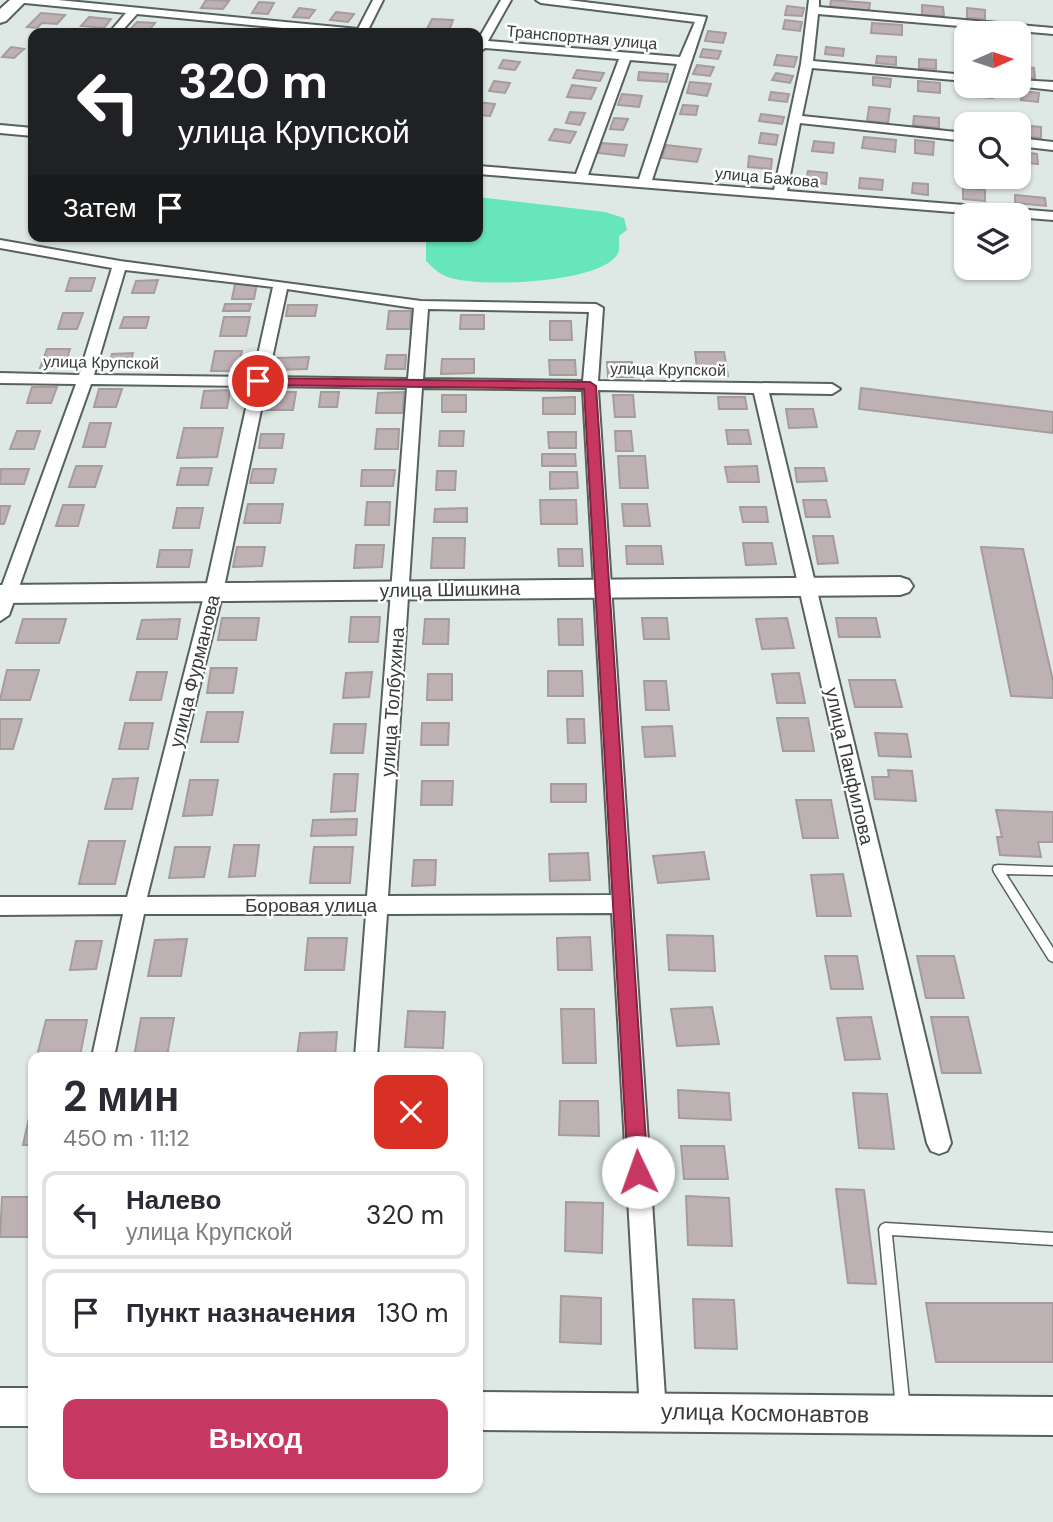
<!DOCTYPE html>
<html lang="ru">
<head>
<meta charset="utf-8">
<style>
	body { margin:0; font-family:"DM Sans",sans-serif; background:#f2f2f3; color:#2b2b33; height:100vh; display:flex; flex-direction:column; font-size:26px; white-space:nowrap }
	* { box-sizing:border-box; margin:0 }
	p { font-size:23px; color:#7c7c81 }
	.icon { flex:none; width:38px; height:38px; fill:none; stroke:currentColor; stroke-width:2; stroke-linecap:round; stroke-linejoin:round }
	.map { position:relative; flex:1; overflow:hidden }
	.side { position:absolute; left:28px; top:1052px; width:455px; height:441px; display:flex; flex-direction:column; background:#fff; border-radius:14px; box-shadow:0 2px 5px #0004 }
	.side>* { flex:none }
	.hud { position:absolute; left:28px; top:28px; width:455px; height:214px; border-radius:14px; box-shadow:0 2px 5px #0004; background:#202124; color:#fff; overflow:hidden }
	.needle { width:46px; rotate:87deg }
	.tools { position:absolute; left:954px; top:21px; display:grid; gap:14px }
	.tools a { display:grid; place-items:center; width:77px; height:77px; border-radius:14px; background:#fff; box-shadow:0 2px 5px #0004; font-size:35px }
	.pin { position:absolute; display:grid; place-items:center; width:60px; height:60px; color:#fff; margin:-30px; border:4px solid #fff; border-radius:50%; box-shadow:0 2px 7px #0007 }
	.me { position:absolute; width:77px; margin:-38px; rotate:357deg; stroke-linejoin:round; filter:drop-shadow(0 0 5px #0008) }
	.turn { display:flex; align-items:center; gap:24px; height:147px; padding:0 35px; font-size:32px }
	.turn .icon { width:91px; height:91px; stroke-width:2.5 }
	.turn b { display:block; font-size:49px; line-height:60px }
	.then { display:flex; align-items:center; height:66px; padding:0 35px; background:#0003; gap:14px; font-size:26px }
	.round { display:grid; place-items:center; flex:none; width:74px; height:74px; border-radius:14px; background:#f2f2f3 }
	.headline { display:flex; align-items:center; justify-content:space-between; height:119px; padding:0 35px }
	h1 { font-size:42px; font-weight:700; line-height:52px }
	.cta { display:flex; gap:14px; margin-top:auto; padding:14px 35px }
	.cta a { flex:1; height:80px; border-radius:14px; background:#c63761; color:#fff; font-size:28px; font-weight:700; line-height:80px; text-align:center }
	ul { padding:0; list-style:none }
	li { display:flex; align-items:center; gap:21px; height:88px; margin:0 14px 10px; padding:0 21px; border:4px solid #e1e1e2; border-radius:14px }
	li div { flex:1 }
	li b { display:block; font-size:26px }
	li em { font-style:normal }
	.map>svg:first-child { display:block }
	.water { fill:#67e6bc }
	.building { fill:#bdb1b3; stroke:#a69b9d; stroke-width:2 }
	.lines { fill:none; stroke-linecap:round; stroke-linejoin:round }
	.lane-casing { stroke:#57615d; stroke-width:3 }
	.street-casing { stroke:#57615d; stroke-width:4 }
	.secondary-casing { stroke:#57615d; stroke-width:4 }
	.lane { fill:#fff; fill-rule:evenodd }
	.street { fill:#fff; fill-rule:evenodd }
	.secondary { fill:#fff; fill-rule:evenodd }
	.route { fill:#c63761; stroke:#81243f; stroke-width:2 }
	.labels { text-anchor:middle; stroke-width:5; stroke-linejoin:round; paint-order:stroke }
	.far-street-label { font-size:16px; fill:#373c3a; stroke:#fff }
	.street-label { font-size:19px; fill:#373c3a; stroke:#fff }
	.near-street-label { font-size:23px; fill:#373c3a; stroke:#fff }
</style>
</head>
<body>
<div class="map">
<svg width="1053" height="1522" viewBox="0 0 1053 1522">
	<rect width="100%" height="100%" fill="#dee9e5"/>
	<path class="water" d="M478,197L605,212L624,218L627,230L619,236C619,241 620,249 618,253C604,284 475,288 448,277C439,274 433,268 426,261V236H478Z"/>
	<path class="building" d="M206,0H211L229,1L223,9L201,8Z
		M831,0L870,3L869,11L830,7Z
		M259,2L274,3L268,14L252,13Z
		M922,5L943,7L944,16L922,15Z
		M787,6L804,8L802,16L785,15Z
		M299,8L315,10L309,18L293,17Z
		M967,8L985,10V19L967,18Z
		M336,12L354,14L348,22L330,20Z
		M41,13L65,15L57,24L42,23L37,28L27,27Z
		M89,17L111,19L104,28L81,26Z
		M432,19L453,20L449,31L427,29Z
		M785,20L802,22L800,31L783,29Z
		M137,22L155,23L147,33H127Z
		M872,23L902,25V35L871,33Z
		M708,31L726,33L723,43L705,41Z
		M11,47L24,49L14,58L2,57Z
		M826,47L844,49L843,56L825,54Z
		M703,49L721,51L718,59L700,57Z
		M777,55L797,57L794,67L774,65Z
		M877,56L896,57V65L876,63Z
		M919,59L936,60V69L919,68Z
		M503,60L520,62L515,70L499,68Z
		M697,65L714,67L710,76L693,74Z
		M1018,66L1034,68L1035,78L1018,77Z
		M577,70L604,73L600,81L573,78Z
		M639,72L668,74L667,82L638,80Z
		M776,73L793,76L790,83L772,80Z
		M873,77L891,79L890,87L873,85Z
		M494,81L510,83L505,93L489,91Z
		M918,81L940,83V93L918,91Z
		M690,82L711,84L707,96L687,93Z
		M572,85L596,88L591,99L567,97Z
		M970,86L994,89L993,98L969,96Z
		M1022,91L1039,93L1038,102L1021,100Z
		M771,92L789,94L787,102L769,100Z
		M622,94L642,96L639,107L618,105Z
		M478,102L495,104L490,116L478,115Z
		M683,105L698,106L696,115L680,114Z
		M869,107L890,109L888,123L867,121Z
		M570,112L585,113L580,125L566,123Z
		M761,114L784,117L782,124L759,121Z
		M914,116L939,118V128L913,125Z
		M614,118L628,119L623,130L610,129Z
		M1019,125L1041,127V138L1019,136Z
		M555,129L576,132L570,143L549,140Z
		M761,133L778,135L776,145L759,143Z
		M864,137L896,140L895,152L862,148Z
		M915,140L934,142L933,155L915,153Z
		M814,141L834,143L833,153L812,151Z
		M601,143L627,145L624,156L598,153Z
		M666,145L701,149L697,162L662,158Z
		M1021,152L1037,154L1038,164L1021,162Z
		M749,156L772,159L771,169L748,167Z
		M808,171L827,173L826,184L806,181Z
		M860,178L883,180L882,190L859,188Z
		M913,183L928,184V195L912,193Z
		M963,188L985,190V201L963,199Z
		M1015,195L1045,198L1046,206L1015,203Z
		M70,278H95L91,291H66Z
		M158,280L154,293H132L136,281Z
		M257,283L254,299H232L235,284Z
		M225,304H251L249,311H223Z
		M288,305H317L315,316H286Z
		M389,311H411L410,329H387Z
		M63,313H83L77,329H58Z
		M461,315H484V329H460Z
		M124,317H149L146,328H120Z
		M224,317H250L246,336H220Z
		M550,321H571L572,340H550Z
		M47,349H70L64,368H40Z
		M215,351H242L238,371H211Z
		M695,352H724L728,376H698Z
		M133,353L129,368H108L112,354Z
		M387,355H406L405,369H385Z
		M309,357L307,369L273,370L276,358Z
		M442,359H474V373L441,374Z
		M549,360H575L576,375H550Z
		M607,362H632L633,377H608Z
		M32,387H57L51,403H27Z
		M861,388L1053,412V433L859,409Z
		M99,389H122L116,407H94Z
		M230,390L227,408H201L204,391Z
		M267,392H296L293,410H264Z
		M321,392H339L337,407H319Z
		M404,392L403,413H376L378,393Z
		M442,395H466V412H442Z
		M613,395H633L635,417H615Z
		M575,397V414H543V398Z
		M718,397H745L747,409H719Z
		M786,409H813L817,427L789,428Z
		M90,423H111L105,447H83Z
		M184,428H223L217,457L177,458Z
		M377,429H399L398,449H375Z
		M726,430H748L751,444H728Z
		M17,431H40L34,449H10Z
		M440,431H464L463,446H439Z
		M615,431H631L633,451H616Z
		M548,432H576V448H549Z
		M261,434H284L282,448H259Z
		M542,454H575L576,466H542Z
		M618,456H645L648,488H620Z
		M76,466H102L95,487H69Z
		M757,466L759,482H728L725,467Z
		M181,468H212L208,485H177Z
		M795,468H824L827,481L797,482Z
		M1,469H29L24,484H0Z
		M253,469H276L273,483H250Z
		M362,470H395L393,486H361Z
		M437,471H456L455,490H436Z
		M550,472H577L578,488L550,489Z
		M540,500H576L577,524H541Z
		M803,500H826L830,517H806Z
		M367,502H390L389,525H365Z
		M248,504H283L280,523H244Z
		M622,504H647L650,526H624Z
		M63,505H84L78,526H56Z
		M0,506H10L4,524H0Z
		M740,507H766L768,522H743Z
		M177,508H203L199,528H173Z
		M467,508V522H434L435,509Z
		M813,536H833L838,563L818,564Z
		M433,538H465L464,568H431Z
		M743,543H772L776,564L746,565Z
		M356,545H384L382,567L354,568Z
		M626,546H661L663,564H627Z
		M237,547H265L262,566L233,567Z
		M981,547L1023,549L1053,681V698L1011,696Z
		M558,549H582L583,566H559Z
		M160,550H192L189,567H157Z
		M351,617H380L378,642H349Z
		M222,618H259L256,640H218Z
		M642,618H667L669,639H644Z
		M787,618L794,648L762,649L756,619Z
		M836,618H876L880,637H839Z
		M23,619H66L59,643H16Z
		M180,619L177,639H137L142,620Z
		M425,619H449L448,644H423Z
		M558,619H582L583,645H559Z
		M211,668H237L233,693H207Z
		M7,670H39L30,700H0Z
		M548,671H582L583,696H548Z
		M137,672H167L161,700H130Z
		M372,672L369,697L343,698L346,673Z
		M799,673L805,703H777L772,674Z
		M428,674H452V700H427Z
		M849,680H895L902,707H855Z
		M644,681H666L669,710H646Z
		M207,712H243L238,742H201Z
		M777,718H808L814,751H783Z
		M0,719H22L13,749H0Z
		M567,719H584L585,743H568Z
		M125,723H153L148,749H119Z
		M422,723H449L448,745H421Z
		M334,724H366L363,753H331Z
		M672,726L675,756L645,757L642,727Z
		M875,733L907,734L911,757L879,756Z
		M888,770L912,771L916,801L875,799L872,777H889Z
		M334,774H358L355,811L331,812Z
		M138,778L132,809H105L113,779Z
		M190,780H218L212,815L183,816Z
		M422,781H453L452,805H421Z
		M551,784H586V802H551Z
		M796,800H831L838,838H803Z
		M996,810L1053,812V842H1038L1041,857L1000,855L997,837H1002Z
		M357,819L356,835L311,836L313,820Z
		M89,841H125L115,884H79Z
		M234,845H259L255,876L229,877Z
		M175,847H210L204,877L169,878Z
		M314,847H353L350,883H310Z
		M704,852L709,879L658,883L653,856Z
		M588,853L590,880L550,881L549,854Z
		M414,860H436L435,885L412,886Z
		M843,874L851,916H817L811,875Z
		M667,935L713,936L715,971L669,970Z
		M590,937L592,970H558L557,938Z
		M308,938H347L344,970H305Z
		M187,939L181,976H148L155,940Z
		M76,941H102L96,969L70,970Z
		M825,956H857L863,989H831Z
		M917,956H954L964,998H926Z
		M712,1007L719,1044L677,1046L671,1009Z
		M561,1009H594L596,1063H563Z
		M408,1011L445,1012L443,1048L405,1047Z
		M871,1017L880,1059L845,1060L837,1018Z
		M931,1017H968L981,1073H942Z
		M141,1018H174L167,1056L134,1057Z
		M46,1020H87L80,1056H37Z
		M337,1032L335,1057H297L300,1033Z
		M678,1090L729,1093L731,1120L679,1118Z
		M853,1093L887,1094L894,1149L859,1148Z
		M560,1101H598L599,1136L559,1135Z
		M31,1109L33,1145H23Z
		M681,1146H724L728,1179H684Z
		M836,1189L864,1190L876,1284L848,1283Z
		M686,1196L729,1198L732,1246L688,1245Z
		M2,1197H33L32,1237H0Z
		M566,1202L603,1203L602,1253L565,1251Z
		M561,1296L601,1298V1344L560,1342Z
		M693,1299L734,1300L737,1349L695,1348Z
		M926,1303H1053V1362H936Z"/>
	<g class="lines">
		<defs>
			<path id="lane" d="M998,865L1053,867V875L1006,874L1053,948V962L1049,960L994,872L993,869L994,866Z
				M885,1223L1053,1233V1245L892,1235L910,1409L908,1414L903,1416L898,1414L896,1409L879,1229L881,1225Z"/>
			<path id="street" d="M20,0H58L358,29L373,0H383L368,30L371,33H334L137,14L120,33H109L126,13L25,3Z
				M501,0H511L488,41L680,57L695,22L541,3L536,0H568L706,17L652,180L774,190L801,64L809,0H819V7L1053,28V34L818,14L813,61L966,75V81L812,68L802,116L966,133V141L800,123L787,191L1053,212V220L478,174V166L576,174L619,59L485,48L478,53V40ZM630,60L677,64L639,179L588,175Z
				M1018,80L1053,82V90L1015,86H1018Z
				M0,125L33,128V136L0,133Z
				M1018,138L1053,142V150L1018,146Z
				M0,240L120,261L421,301L596,304L603,308L598,381L832,384L840,389L832,394L769,393L951,1143L947,1151L939,1154L931,1151L927,1143L754,393L598,390L666,1412L662,1421L653,1425L644,1421L640,1412L612,913L387,914L377,1057H355L366,914H144L114,1057H92L123,914L0,915V897H127L205,592L251,386L91,384L9,615L0,621V591L76,384L0,383V373L79,375L112,268L0,248ZM125,270L273,287L253,377L94,375ZM287,289L414,308L408,379L268,377ZM428,309L589,312L583,381L423,379ZM266,386L407,388L367,896L147,897L223,592ZM422,388L583,390L611,895L388,896Z"/>
			<path id="secondary" d="M10,0H27L6,21L0,23V9Z
				M900,577L909,580L913,586L909,592L900,595L0,603V585Z
				M0,1388H33V1426H0Z
				M478,1392L1053,1397V1435L478,1430Z"/>
		</defs>
		<use href="#lane" class="lane-casing"/>
		<use href="#street" class="street-casing"/>
		<use href="#secondary" class="secondary-casing"/>
		<use href="#lane" class="lane"/>
		<use href="#street" class="street"/>
		<use href="#secondary" class="secondary"/>
	</g>
	<path class="route" d="M253,378L590,382L596,386L648,1172L645,1178L638,1181L631,1178L628,1172L584,389L258,385L252,381Z"/>
	<g class="labels">
		<g class="far-street-label">
			<text transform="translate(582 37) rotate(5)" y="6">Транспортная улица</text>
			<text transform="translate(767 177) rotate(5)" y="6">улица Бажова</text>
			<text transform="translate(101 362) rotate(1)" y="6">улица Крупской</text>
			<text transform="translate(668 369) rotate(1)" y="6">улица Крупской</text>
		</g>
		<g class="street-label">
			<text transform="translate(450 589) rotate(-1)" y="7">улица Шишкина</text>
			<text transform="translate(194 671) rotate(-76)" y="7">улица Фурманова</text>
			<text transform="translate(392 702) rotate(-86)" y="7">улица Толбухина</text>
			<text transform="translate(850 766) rotate(77)" y="7">улица Панфилова</text>
			<text x="311" y="912">Боровая улица</text>
		</g>
		<g class="near-street-label">
			<text transform="translate(765 1413) rotate(1)" y="8">улица Космонавтов</text>
		</g>
	</g>
</svg>
<div class="tools">
<a><svg class="needle" viewBox="-14 -14 28 28"><path d="M0-13l5 13h-10z" fill="#e53935"/><path d="M0 13l5-13h-10z" fill="#7c7c81"/></svg></a>
<a><svg class="icon" aria-label="search" viewBox="0 0 24 24"><circle cx="10" cy="10" r="6"/><path d="M15 15l6 6"/></svg></a>
<a><svg class="icon" aria-label="layers" viewBox="0 0 24 24"><path d="M12 4l9 5-9 5-9-5zM3 14l9 5 9-5"/></svg></a>
</div>
<div class="pin" style="left:258px;top:381px;background:#d93025"><svg class="icon" aria-label="arrive" viewBox="0 0 24 24"><path d="M6 21V4h12l-3 4 3 4H6"/></svg></div>
<svg class="me" style="left:638px;top:1172px" viewBox="-20 -20 40 40"><circle r="19" fill="#fff"/><path d="M0-13L10 11 0 6-10 11z" fill="#c63761"/></svg>
<div class="hud">
<div class="turn"><svg class="icon" aria-label="left" viewBox="0 0 24 24"><path d="M17 20v-9H6M10 6l-5 5 5 5"/></svg><div><b>320 m</b>улица Крупской</div></div>
<div class="then">Затем<svg class="icon" aria-label="arrive" viewBox="0 0 24 24"><path d="M6 21V4h12l-3 4 3 4H6"/></svg></div>
</div>
<section class="side">
<div class="headline"><div><h1>2 мин</h1><p>450 m · 11:12</p></div><a class="round" style="background:#d93025;color:#fff"><svg class="icon" aria-label="close" viewBox="0 0 24 24"><path d="M6 6l12 12M18 6L6 18"/></svg></a></div>
<ul>
<li><svg class="icon" aria-label="left" viewBox="0 0 24 24"><path d="M17 20v-9H6M10 6l-5 5 5 5"/></svg><div><b>Налево</b><p>улица Крупской</p></div><em>320 m</em></li>
<li><svg class="icon" aria-label="arrive" viewBox="0 0 24 24"><path d="M6 21V4h12l-3 4 3 4H6"/></svg><div><b>Пункт назначения</b></div><em>130 m</em></li>
</ul>
<div class="cta"><a>Выход</a></div>
</section>
</div>
</body>
</html>
